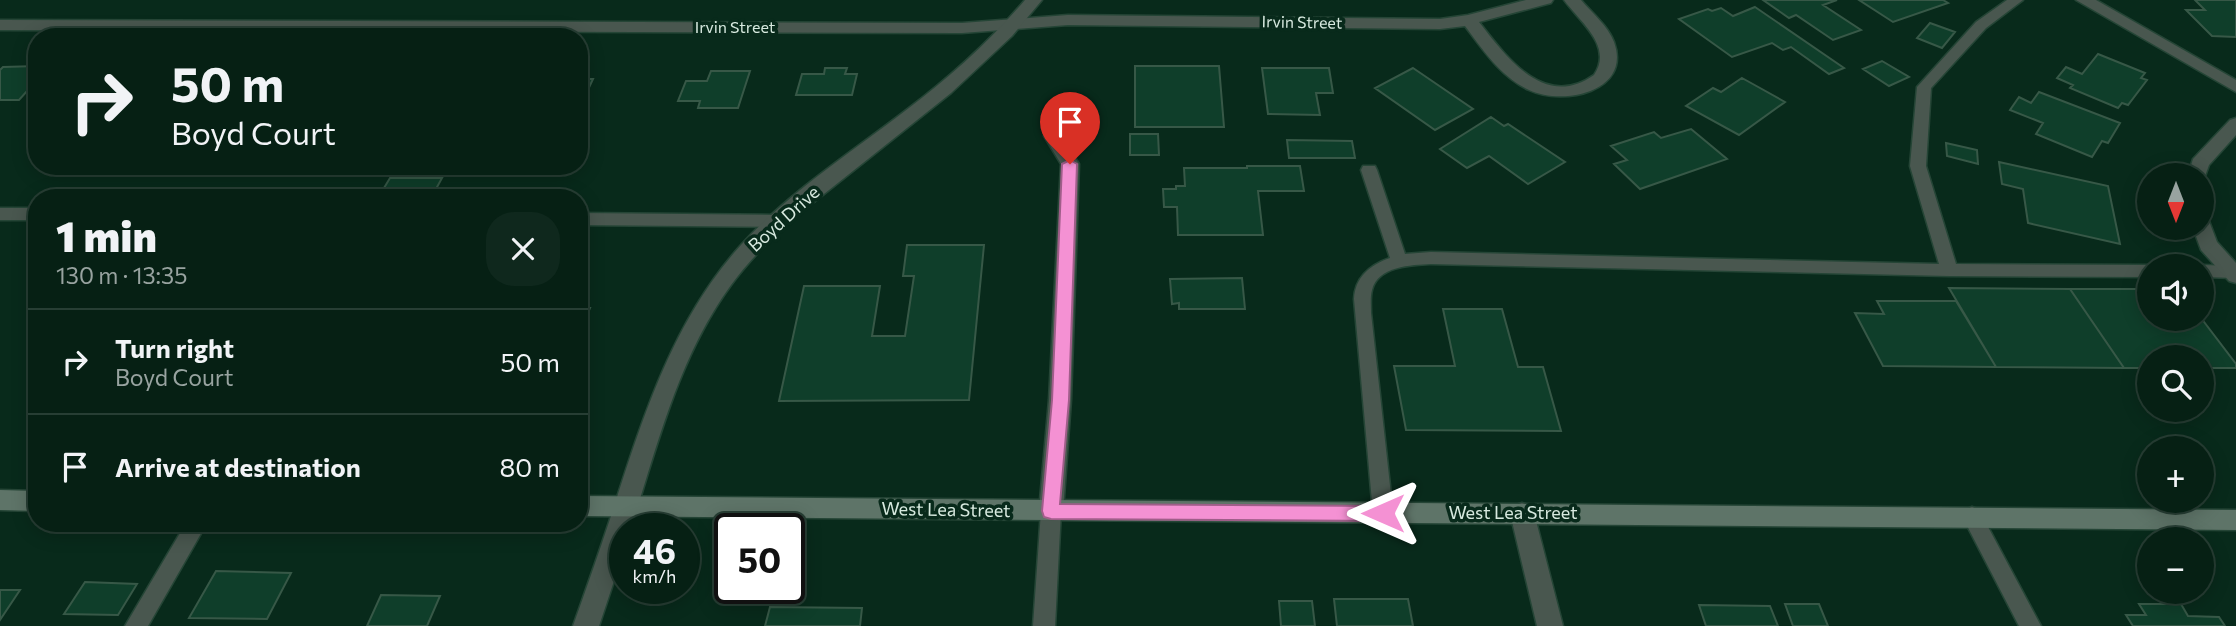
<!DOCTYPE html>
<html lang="en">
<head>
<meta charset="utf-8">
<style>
	body { margin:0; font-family:Commissioner,sans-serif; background:#0f281d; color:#f1f3f6; height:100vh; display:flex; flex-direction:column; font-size:26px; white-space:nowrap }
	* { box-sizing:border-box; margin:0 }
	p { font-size:23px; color:#98a3a0 }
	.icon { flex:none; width:38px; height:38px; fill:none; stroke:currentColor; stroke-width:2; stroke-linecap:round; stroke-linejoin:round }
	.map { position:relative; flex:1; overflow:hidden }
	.panel { position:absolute; left:28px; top:189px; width:560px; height:343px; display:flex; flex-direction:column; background:#062014; border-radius:28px; box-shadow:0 4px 18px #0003,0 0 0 2px #273e34 }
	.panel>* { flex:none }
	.guide { position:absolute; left:28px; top:28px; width:560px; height:147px; border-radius:28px; box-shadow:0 4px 18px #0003,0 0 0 2px #273e34; background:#062014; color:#f1f3f6; overflow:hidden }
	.needle { width:46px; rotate:180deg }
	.fabs { position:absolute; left:2137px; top:163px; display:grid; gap:14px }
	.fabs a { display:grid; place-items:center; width:77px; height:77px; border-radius:50%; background:#062014; box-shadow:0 4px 18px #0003,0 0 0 2px #273e34; font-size:35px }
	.speed { position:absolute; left:609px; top:513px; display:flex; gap:14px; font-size:35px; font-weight:700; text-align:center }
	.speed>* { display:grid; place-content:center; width:91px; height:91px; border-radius:50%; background:#062014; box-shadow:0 4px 18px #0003,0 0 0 2px #273e34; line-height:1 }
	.speed small { font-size:18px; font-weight:400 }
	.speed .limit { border:4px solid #111; border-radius:10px; background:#fff; color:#111 }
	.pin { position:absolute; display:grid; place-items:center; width:60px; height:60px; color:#fff; margin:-72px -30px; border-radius:50% 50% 50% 0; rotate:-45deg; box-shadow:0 0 7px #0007 }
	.pin .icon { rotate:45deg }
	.me { position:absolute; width:77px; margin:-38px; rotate:270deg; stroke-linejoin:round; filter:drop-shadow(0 0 5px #0008) }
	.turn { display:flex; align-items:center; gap:24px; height:147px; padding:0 28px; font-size:32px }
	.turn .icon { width:91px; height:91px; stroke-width:2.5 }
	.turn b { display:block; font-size:49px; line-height:60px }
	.round { display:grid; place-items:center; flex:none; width:74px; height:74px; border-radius:28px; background:#0f281d }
	.head { display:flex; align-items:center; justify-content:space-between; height:119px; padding:0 28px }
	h1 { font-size:42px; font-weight:800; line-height:52px }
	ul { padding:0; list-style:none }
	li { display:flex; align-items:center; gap:21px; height:105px; padding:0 28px; border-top:2px solid #273e34 }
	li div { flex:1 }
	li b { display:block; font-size:26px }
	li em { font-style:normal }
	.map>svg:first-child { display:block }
	.building { fill:#0f3e2a; stroke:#375847; stroke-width:2 }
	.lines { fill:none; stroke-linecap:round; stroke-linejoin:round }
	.service-casing { stroke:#254536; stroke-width:3 }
	.minor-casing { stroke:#254536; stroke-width:3 }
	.tertiary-casing { stroke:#254536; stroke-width:3 }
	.secondary-casing { stroke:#254536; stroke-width:3 }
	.service { fill:#49574f; fill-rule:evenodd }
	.minor { fill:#49574f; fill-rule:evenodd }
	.tertiary { fill:#49574f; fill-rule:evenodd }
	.secondary { fill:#5e7468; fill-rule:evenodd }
	.route { fill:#f491d3; stroke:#9f5e89; stroke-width:2 }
	.labels { text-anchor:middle; stroke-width:7; stroke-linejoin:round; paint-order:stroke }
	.far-street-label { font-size:16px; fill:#d7e9df; stroke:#082a1b }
	.street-label { font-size:18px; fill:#d7e9df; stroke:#082a1b }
</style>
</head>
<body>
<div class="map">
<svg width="2236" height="626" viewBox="0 0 2236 626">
	<rect width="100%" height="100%" fill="#082a1b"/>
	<path class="building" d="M1763,0H1837L1823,5L1861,30L1833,40L1796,15L1789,18Z
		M1859,0H1943L1948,3L1893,22Z
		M2195,0H2236V37L2212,36L2186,10H2205Z
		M1755,7L1844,68L1829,74L1791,47L1783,50L1772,43L1732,57L1679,19L1708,9L1712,11L1721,8L1733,16Z
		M1930,23L1955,32L1942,48L1917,38Z
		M2098,54L2145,73L2141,78L2147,80L2128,105L2122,103L2118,108L2070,88L2073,85L2057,78L2066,67L2082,74Z
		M1882,61L1909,77L1889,86L1863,69Z
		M37,66V80L19,100H0V70L3,67Z
		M1135,66H1219L1224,127H1135Z
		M825,68H847L845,74H857L852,95H796L802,74H824Z
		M1262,68H1329L1333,93H1316L1320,115L1268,114Z
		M1413,68L1473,109L1435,130L1375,88Z
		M711,71H750L738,108H698L700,101H678L686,81H707Z
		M1742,78L1785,102L1739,135L1686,106L1713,88L1721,92Z
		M579,79H593L579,109Z
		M2039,92L2120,123L2108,143L2102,141L2092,157L2036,134L2043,123L2010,110L2019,97L2031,103Z
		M1491,117L1504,126L1508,124L1565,162L1528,184L1489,156L1467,168L1440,149Z
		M1691,129L1727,159L1640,189L1614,164L1627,160L1611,146L1654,132L1661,138Z
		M1130,134H1158L1159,155H1130Z
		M1287,140L1352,141L1355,158H1289Z
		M1946,143L1977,150L1978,164L1947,156Z
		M1999,162L2108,186L2120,244L2028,223L2023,189L2002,184Z
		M1247,166H1300L1304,191H1258L1263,235H1178L1177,207H1164L1163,189H1176V186H1185L1184,168H1247Z
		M390,178H442L431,198H378Z
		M907,245H984L969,400L779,401L804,286H880L872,336H905L914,276H903Z
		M1242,278L1245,309H1179V303L1172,304L1170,279Z
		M1949,288L2070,289L2124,368L1996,367Z
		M2070,289H2149V318H2201L2236,364V368H2202V357H2149V368H2124Z
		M1877,301H1956L1996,367L1883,366L1855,313L1884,314Z
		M579,308H590L583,325H579Z
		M1443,309H1502L1518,367H1543L1561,431L1406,430L1394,366H1455Z
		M216,571L291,573L267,619L189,618Z
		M85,582L137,584L118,615L64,614Z
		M0,590H20L0,620Z
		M381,595L440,596L427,626H367Z
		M1334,599H1408L1413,626H1337Z
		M1279,601H1312L1315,626H1281Z
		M1785,604H1819L1828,626H1793Z
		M2139,604H2181L2188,616L2219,617L2225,626H2133L2126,615H2146Z
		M1699,605L1770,606L1778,626H1706Z
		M770,607L862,608L860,626H765Z"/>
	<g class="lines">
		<defs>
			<path id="service" d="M2007,0H2023L1986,28L1931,88L1926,166L1956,264L2149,265L2153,266H2149V277L1949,276L1431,264C1411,265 1378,266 1372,290C1370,297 1371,306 1371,313L1393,513L1390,519L1383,522L1376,519L1373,513L1354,299C1355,277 1370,265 1390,258L1361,170L1363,166H1375L1377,170L1405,254L1431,252L1939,264L1910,166L1917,87L1976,22Z
				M0,208H37V220H0Z
				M579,213L777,215L785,221L777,227L579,225Z
				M2202,265L2236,266V278L2202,277V266H2198Z
				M1051,502L1058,505L1061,511L1055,626H1033L1041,511L1044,505Z
				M1972,507L1979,510L2041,626H2019L1962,516L1965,510Z
				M186,523H207L148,626H125Z"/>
			<path id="minor" d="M1526,0H1553L1551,3L1479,22C1507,58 1545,110 1594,75C1614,46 1579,21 1564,0H1581C1592,13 1608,26 1614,42C1632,92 1563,106 1529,90C1501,77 1483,50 1465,26L1440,29L1068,25L962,33L0,30V20L962,23L1068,15L1440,19L1468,15Z
				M2076,0H2096L2236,80V92Z
				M2236,118V135L2209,165L2204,179L2202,180V175H2188L2193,159L2230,120Z
				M1053,130L1059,132L1079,164L1071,400L1063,511L1059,518L1051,521L1043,518L1039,511L1049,400L1061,164L1044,136Z
				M2202,219L2209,221L2217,242L2236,263V283L2229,281L2201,250L2193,228H2202Z
				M1522,503L1531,506L1534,513L1563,626H1537L1510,513L1513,506Z"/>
			<path id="tertiary" d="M1025,0H1042L1012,36L951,93L785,225C766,244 747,263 731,285C679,356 657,446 631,528H625V548L599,626H573C586,589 599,553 611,516C642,420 672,321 741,245C788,193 849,154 905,111C949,78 989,42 1025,0Z"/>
			<path id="secondary" d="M0,490L37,491V511L0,510Z
				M579,496L2236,510V530L579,516Z"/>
		</defs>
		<use href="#service" class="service-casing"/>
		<use href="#minor" class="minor-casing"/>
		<use href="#tertiary" class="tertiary-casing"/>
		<use href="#secondary" class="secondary-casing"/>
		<use href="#service" class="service"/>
		<use href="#minor" class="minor"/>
		<use href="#tertiary" class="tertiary"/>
		<use href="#secondary" class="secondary"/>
	</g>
	<path class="route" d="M1070,160L1077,164L1069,400L1060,504L1383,506L1390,508L1392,513L1390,519L1383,521L1051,519L1044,517L1042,511L1052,400L1062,164Z"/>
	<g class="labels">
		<g class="far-street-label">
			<text transform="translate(1302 22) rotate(1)" y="6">Irvin Street</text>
			<text x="735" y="33">Irvin Street</text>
		</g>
		<g class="street-label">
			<text transform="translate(784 219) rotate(-42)" y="6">Boyd Drive</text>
			<text transform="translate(946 510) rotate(1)" y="6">West Lea Street</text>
			<text x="1513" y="519">West Lea Street</text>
		</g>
	</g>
</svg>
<div class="fabs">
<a><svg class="needle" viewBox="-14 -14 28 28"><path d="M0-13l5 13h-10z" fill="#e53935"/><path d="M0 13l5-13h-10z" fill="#98a3a0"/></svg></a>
<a><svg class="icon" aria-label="sound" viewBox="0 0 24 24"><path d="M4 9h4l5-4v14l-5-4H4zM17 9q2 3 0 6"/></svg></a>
<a><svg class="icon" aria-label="search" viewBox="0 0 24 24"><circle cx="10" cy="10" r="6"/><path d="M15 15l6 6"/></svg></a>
<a>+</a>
<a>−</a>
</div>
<div class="speed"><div>46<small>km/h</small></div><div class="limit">50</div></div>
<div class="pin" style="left:1070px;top:164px;background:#d93025"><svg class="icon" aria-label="arrive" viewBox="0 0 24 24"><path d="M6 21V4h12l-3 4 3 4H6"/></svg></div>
<svg class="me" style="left:1383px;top:513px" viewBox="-20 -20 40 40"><path d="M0-17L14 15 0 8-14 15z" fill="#f491d3" stroke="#fff" stroke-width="4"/></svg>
<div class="guide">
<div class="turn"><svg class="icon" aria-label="right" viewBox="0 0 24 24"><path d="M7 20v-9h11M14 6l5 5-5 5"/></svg><div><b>50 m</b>Boyd Court</div></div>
</div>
<section class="panel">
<div class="head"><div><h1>1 min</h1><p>130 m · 13:35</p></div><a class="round"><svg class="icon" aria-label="close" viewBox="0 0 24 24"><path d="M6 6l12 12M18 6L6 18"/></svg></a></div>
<ul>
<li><svg class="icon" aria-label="right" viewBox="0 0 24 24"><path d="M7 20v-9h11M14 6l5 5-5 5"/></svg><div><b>Turn right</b><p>Boyd Court</p></div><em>50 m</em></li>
<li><svg class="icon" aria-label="arrive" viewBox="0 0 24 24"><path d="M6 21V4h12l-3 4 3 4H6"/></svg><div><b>Arrive at destination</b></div><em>80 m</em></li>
</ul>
</section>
</div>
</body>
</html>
